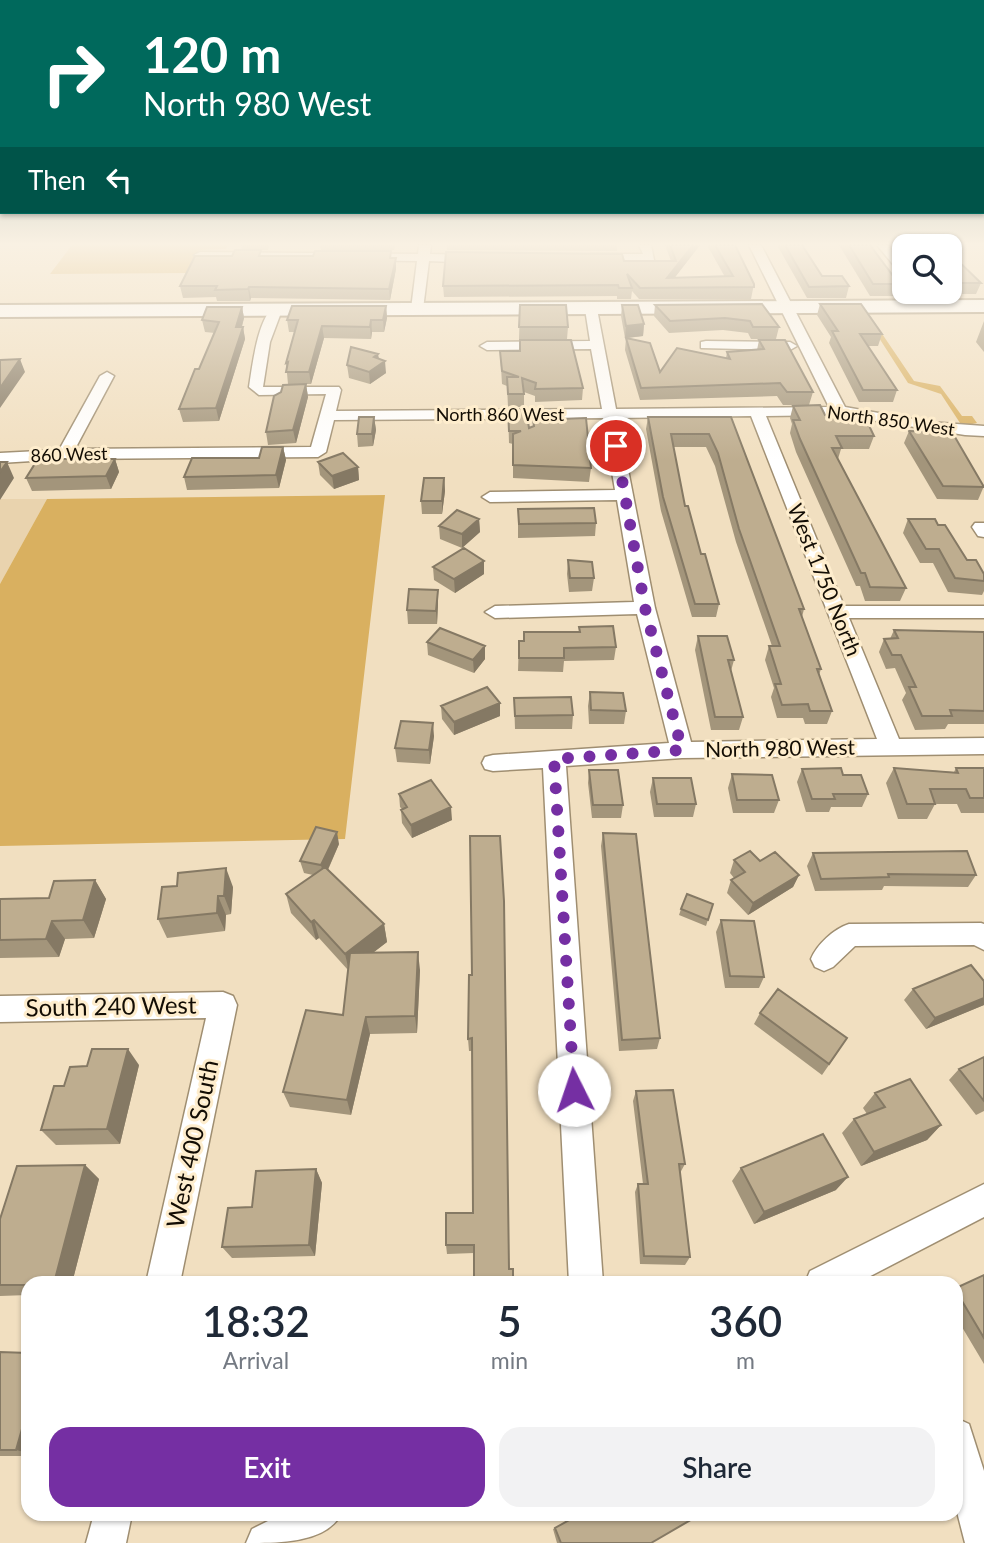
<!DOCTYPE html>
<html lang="en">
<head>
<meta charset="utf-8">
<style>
	body { margin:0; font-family:Lato,sans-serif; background:#f2f2f3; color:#1f2937; height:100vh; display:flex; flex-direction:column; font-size:26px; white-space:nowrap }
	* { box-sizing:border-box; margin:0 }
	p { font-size:23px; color:#747a83 }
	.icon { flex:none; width:38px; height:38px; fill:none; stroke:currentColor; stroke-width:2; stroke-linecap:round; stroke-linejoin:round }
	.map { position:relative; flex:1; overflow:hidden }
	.side { position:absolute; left:21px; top:1276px; width:942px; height:245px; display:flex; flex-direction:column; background:#fff; border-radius:21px; box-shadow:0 2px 5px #0004 }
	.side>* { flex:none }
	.top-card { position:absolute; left:0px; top:0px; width:985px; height:214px; box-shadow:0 2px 5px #0004; background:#00695c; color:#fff; overflow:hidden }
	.fabs { position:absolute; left:892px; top:234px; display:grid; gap:14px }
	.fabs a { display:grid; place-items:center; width:70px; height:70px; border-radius:14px; background:#fff; box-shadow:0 2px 5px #0004; font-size:35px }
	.pin { position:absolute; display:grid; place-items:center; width:60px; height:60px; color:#fff; margin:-30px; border:4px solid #fff; border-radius:50%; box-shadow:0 2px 7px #0007 }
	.me { position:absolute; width:77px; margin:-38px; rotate:356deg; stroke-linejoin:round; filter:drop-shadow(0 0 5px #0008) }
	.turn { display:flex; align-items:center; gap:24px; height:147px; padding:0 28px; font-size:32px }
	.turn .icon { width:91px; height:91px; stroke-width:2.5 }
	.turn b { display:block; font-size:49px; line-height:60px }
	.then { display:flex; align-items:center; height:66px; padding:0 28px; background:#0003; gap:14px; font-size:26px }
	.eta { display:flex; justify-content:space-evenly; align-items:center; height:119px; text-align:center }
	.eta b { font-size:42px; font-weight:600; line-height:49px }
	.action { display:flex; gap:14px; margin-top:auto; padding:14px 28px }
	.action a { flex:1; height:80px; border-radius:21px; background:#752fa3; color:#fff; font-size:28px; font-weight:600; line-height:80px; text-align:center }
	.action a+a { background:#f2f2f3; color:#1f2937 }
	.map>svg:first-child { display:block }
	.built { fill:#e9d3ae }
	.green { fill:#d9b060 }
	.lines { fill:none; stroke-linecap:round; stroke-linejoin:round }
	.street-casing { stroke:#9f8e71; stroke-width:3 }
	.secondary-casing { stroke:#9f8e71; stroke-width:4 }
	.street { fill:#fff; fill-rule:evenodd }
	.secondary { fill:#fff; fill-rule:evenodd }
	.wall { fill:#a3957b }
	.shaded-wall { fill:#857964 }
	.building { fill:#bead8f; stroke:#857964; stroke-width:2 }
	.route { stroke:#752fa3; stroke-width:12; stroke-dasharray:0 21.6 }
	.labels { text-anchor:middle; stroke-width:6; stroke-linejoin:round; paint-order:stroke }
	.far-street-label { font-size:18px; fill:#130d04; stroke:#feedcd }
	.street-label { font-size:21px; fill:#130d04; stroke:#feedcd }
	.near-street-label { font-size:24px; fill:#130d04; stroke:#feedcd }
</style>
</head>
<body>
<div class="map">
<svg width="984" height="1543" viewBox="0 0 984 1543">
	<rect width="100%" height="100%" fill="#f1dfc0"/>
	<path class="built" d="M0,499H47L0,584Z"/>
	<path class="green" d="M72,245H228L226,249L199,250L186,273L50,274Z
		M863,313H868L914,381L940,386L962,416H972L977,423L962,426L941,394L908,383Z
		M385,495L345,839L0,846V584L47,499Z"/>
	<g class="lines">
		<defs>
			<path id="street" d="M419,245H431L430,254L476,255L482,259L476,263L429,261L423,309L417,313L411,309L417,261L200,258L194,255L200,252L418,254Z
				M639,245H651L654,260L591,262L585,258L591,254H643Z
				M749,245H761L845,407L929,422L984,426V436L965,435L839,415L766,416L844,606H984V618H849L899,739L984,738V754L682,758L566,766L603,1283H569L543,768L493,771L485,769L482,763L485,757L493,755L669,743L637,614L495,618L485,612L495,606L634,602L617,500L490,502L482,497L490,492L615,490L603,418L334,420L326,452L318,457L64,459L0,463V453L59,450L100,376L107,372L114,376L75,449L311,447L326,394L259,395L249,387C252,368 258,314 276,306L282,310L270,342L263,387H339L341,390L336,411L602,409L591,349L487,350L480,346L487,342L590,341L585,309L591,305L597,309L616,409L829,407ZM751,416L877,739L691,742L655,608L618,418Z
				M877,245H888L905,267V279Z
				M912,292H924L934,306L932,309H924Z
				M706,341L790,342L797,346L790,350L701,348V342Z
				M975,523H984V537L978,536L972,527Z
				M849,924L981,923L984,924V950L974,945L855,946L833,967L824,971L815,967L811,959C817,944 834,929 849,924Z
				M223,992L233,996L237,1005L180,1283H146L206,1018L0,1022V996Z
				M984,1184V1217L857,1283H805L810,1271Z
				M956,1418L969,1424L984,1471V1543H965L956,1508Z
				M94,1514H132L126,1543H86Z
				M282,1514H341C326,1543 280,1543 246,1543L252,1529Z"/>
			<path id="secondary" d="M984,300V312L0,317V305Z"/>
		</defs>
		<use href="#street" class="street-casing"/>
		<use href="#secondary" class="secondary-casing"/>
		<use href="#street" class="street"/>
		<use href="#secondary" class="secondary"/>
	</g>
	<path class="wall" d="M241,245H269L268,250H242Z
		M320,245H395L394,250H321Z
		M447,245H617V251L447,250Z
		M665,245H700L674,278L725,277L707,245H735L754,284L751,299H639L632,291L631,299H617V296L444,297L443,286L624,261H671Z
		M777,245H802L822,276L849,286L846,298H807Z
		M839,245H870L899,284L896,296H870Z
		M950,253L981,283L976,294H948L946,292H950Z
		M262,256L396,258V269L390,300L251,298L250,301H217L216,297L183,298L180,286Z
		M762,304L779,327L776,339H751L748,333L723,330L669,333L654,316L655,305Z
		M820,304L882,334L878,346H868L897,390L893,402H859L829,343L831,337L817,315Z
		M520,305L568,327L567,339H519Z
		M622,305L644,324L643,336L628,338L660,372L726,358L727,352L757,350L759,340L813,392L809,405H783L777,396L640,400L625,350L626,338H625L621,316Z
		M386,306L387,318L384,332H372L371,339L324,338L311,384H306L308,397L296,443L268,445L266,432L281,392L288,384L286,363L295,332H289L287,320Z
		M242,307L244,318L242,327H243L245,339L219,421L183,422L179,409L199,369L215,333L205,332L202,320Z
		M984,321V352L976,342Z
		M520,340L583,388L582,400L535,402V396L524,392V407H508L507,386L502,384L500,351H520Z
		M378,354L379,359L386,373L370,384L349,378L347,365Z
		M793,406L825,415L874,436L869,449H841L838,459L906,588L900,601H865L860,586H856L796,452L790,433L792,424L790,418Z
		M508,409L529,428L533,427V420L591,468L589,482L513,478V444L509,443Z
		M374,417L376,430L373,446L358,447L357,434Z
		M648,417H731L804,609L802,617L821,669L819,675L832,711L827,724H805L803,718H777L771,697L774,688L765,660L769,646H772L736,542L715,466L706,447H673L685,506L719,604L716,617H692L661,511L646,429Z
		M909,431L984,486L978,500L937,499L904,443Z
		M283,447L286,460L279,488L187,490L184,477L259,458Z
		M115,459L119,472L111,489L32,491L26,478Z
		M318,462L358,467L359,480L334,489L320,475Z
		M444,478L445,491L442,514H422L421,501Z
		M518,509L596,523L595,536L518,538Z
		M479,519L480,532L462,548L440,539L439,526Z
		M908,519L938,525L967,560L984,574V591L982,595L948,592L933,563H920L903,533Z
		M568,560L594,578L592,591L569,592L567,574Z
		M433,567L484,574L455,593L434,580Z
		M438,590V603L437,624H408L407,610Z
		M579,627L616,647L614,660L564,661L563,672L518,671L519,641L579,632Z
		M894,630L984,632V724H948L945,729L915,730L902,700L906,693L895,668L886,669L879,652L884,639H890Z
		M698,636L734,660L731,671L743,717L739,730H711L695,650Z
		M427,642L485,646V659L474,673L428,655Z
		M590,692L626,711L624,724H589L588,706Z
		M514,698L573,715L572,729H515Z
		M500,703V716L454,735L442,719L441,706Z
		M434,736L430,764L397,762L395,748Z
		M894,768L954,772L956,768H984V813H961L957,804H935L927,819H898L886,783Z
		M802,769L868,794L862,807H831L829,812H806L797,782Z
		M589,770L623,805L621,818H592L588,783Z
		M732,774L779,800L774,813H733L728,788Z
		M653,778L696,804L693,817H654L650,792Z
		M399,794L452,820L412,838L402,823L401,810L402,809L400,807Z
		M603,833L660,1038L657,1049L619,1051L601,846Z
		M339,844L328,870L384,924L387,942L374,952L420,970L417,1033L370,1034L351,1115L290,1107L283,1092L343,1015L348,970L319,938L316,940L291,913L286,894L313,875L304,873L300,861Z
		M813,853L976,875L968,887L884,886L882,890L815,891L807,866Z
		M734,860L760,861L799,875L793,887L748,915L727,893L731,880L734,878L730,873Z
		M95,880L106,899L94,938L65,939L59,957L0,958V899L49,898Z
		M233,887L231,914L226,915L225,931L167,938L158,919Z
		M713,904L706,926L679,915L681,909Z
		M721,920L764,977L759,988H725L716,932Z
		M469,975L509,1269L474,1253L447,1254L446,1245L473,1213L472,1051H469L468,1039Z
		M984,981V1005L926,1029L904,1000L913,989Z
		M760,1013L840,1049L822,1075L754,1024Z
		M984,1057V1111L976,1115L949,1080L959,1069Z
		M139,1065L120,1144L56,1145L41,1130Z
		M636,1091L685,1164L680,1173L690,1257L685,1265L640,1264L635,1192L638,1184H643L633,1101Z
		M875,1093L941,1125L927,1140L861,1166L842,1133L854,1119L867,1114L863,1108Z
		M85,1165L99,1179L72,1283H28V1295L0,1296V1219Z
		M741,1168L836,1190L754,1224L732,1181Z
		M316,1169L322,1183L315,1256L232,1258L222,1247L252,1207Z
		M984,1275V1364L956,1317V1288Z
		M0,1352L28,1353V1456H0Z
		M580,1514L651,1543H557L553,1529Z"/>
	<path class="shaded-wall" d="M693,245H700L666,289L667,278Z
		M396,258V269L390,300L389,289Z
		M249,287L251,298L250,301L248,289Z
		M386,306L387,318L384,332L383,320Z
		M242,307L244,318L238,339L236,327Z
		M371,320L372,332L371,339L370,327Z
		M644,324L643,336L625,338L626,326Z
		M322,326L324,338L311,384L309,372Z
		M243,327L245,339L219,421L216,408Z
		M378,354L379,365L385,361L386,373L370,384L369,372L374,357Z
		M20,359L25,372L0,408V388Z
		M306,384L308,397L296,443L293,430Z
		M374,417L376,430L373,446L372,434Z
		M283,447L286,460L279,488L276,475Z
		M115,459L119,472L111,489L106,476Z
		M7,462L14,478L0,500V472Z
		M358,467L359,480L334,489L332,476Z
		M444,478L445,491L442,514V501Z
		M479,519L480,532L462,548V534Z
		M484,561V574L455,593L454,579Z
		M438,590V603L437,624L436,611Z
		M485,646V659L474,673L473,660Z
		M500,703V716L454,735V722Z
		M433,723L434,736L430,764L429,750Z
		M451,807L452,820L412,838L411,825Z
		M337,832L339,844L324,878L321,865Z
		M226,868L233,887L231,914L224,896Z
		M799,875L793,887L748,915L753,903Z
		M95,880L106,899L94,938L83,920Z
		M218,896L226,915L225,931L217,913Z
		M314,920L319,938L316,940L311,922Z
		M52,921L65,939L59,957L46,939Z
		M384,924L387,942L349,971L345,954Z
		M418,952L420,970L417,1033L415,1016Z
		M984,998V1005L926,1029L935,1018Z
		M366,1017L370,1034L351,1115L347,1100Z
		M128,1049L139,1065L120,1144L107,1129Z
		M941,1125L927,1140L861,1166L874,1152Z
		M85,1165L99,1179L72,1283H54Z
		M316,1169L322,1183L315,1256L309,1245Z
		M848,1177L836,1190L754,1224L764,1212Z
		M28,1408V1453L16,1450Z"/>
	<path class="building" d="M670,245H693L667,278L733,276L715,245H735L754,284V287L640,288L627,274L632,288H619L618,285L443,286L446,252L622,254L624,261H676Z
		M785,245H802L822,276H842L849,286L809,287Z
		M849,245H870L899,284H873Z
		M919,245H942L944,247H920Z
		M235,250H261L259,256H313L315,251H391L390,258H396L389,289L249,287L248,289L215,290L217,286H180L195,256H232Z
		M950,253L981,283H952L950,281Z
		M762,304L779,327H753L750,321L725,318L670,321L655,305Z
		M820,304H861L882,334H860L897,390H863L832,331H838Z
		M520,305H566L568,327H519Z
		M622,305H638L644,324L626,326Z
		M292,306H386L383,320H371L370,327L322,326L309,372H286L288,362L286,363L298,320H287Z
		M207,307H242L236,327H243L216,408L179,409L195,369H199L219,322L202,320Z
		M626,338L650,343L660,372L677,348L730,359L727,352L764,349L759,340H785L813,392H787L780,383L641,388Z
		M520,340H571L583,388L535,389L536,383L522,378L524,394H508L507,377H519L502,371L500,351H520Z
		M351,347L378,354L374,357L385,361L369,372L347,365Z
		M20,359L0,388V360Z
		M306,384L293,430L266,432L274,396L281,392L283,385Z
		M820,405L825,415H864L874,436H836L842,448H832L906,588L870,587L865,573H861L800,439L793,420H800L793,406Z
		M508,409H526L529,428L534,426L533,420L586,418L591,468L513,465V434L521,431H509Z
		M359,417H374L372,434H357Z
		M648,417H731L804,609H799L821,669H817L832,711H810L808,704L782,705L775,684H781L769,646H780L739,529L718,453L709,434H671L685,506H688L701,554H705L719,604H695L663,497Z
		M909,431L952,432L984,487L943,486Z
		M262,447H283L276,475L184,477L192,458H259Z
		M343,453L358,467L332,476L318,462Z
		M51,459H115L106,476L26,478L36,462Z
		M0,462H7L0,472Z
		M424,478H444L442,501H421Z
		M594,508L596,523L519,524L518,509Z
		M457,510L479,519L462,534L439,526Z
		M908,519H935L938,525H945L967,560H976L984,574V581L955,578L939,549H926Z
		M464,548L484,561L454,579L433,567Z
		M568,560L592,562L594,578H570Z
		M409,589L438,590L436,611L407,610Z
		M613,626L616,647L564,648V658H519V641H524V632H580L579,627Z
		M440,628L485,646L473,660L427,642Z
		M894,630L984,632V711L950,710L952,716H922L909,687H916L901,655H892L884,639L898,638Z
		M698,636H727L734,660H728L743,717H715Z
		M487,687L500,703L454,722L441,706Z
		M590,692L623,693L626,711L591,710Z
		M571,697L573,715L515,716L514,698Z
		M401,721L433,723L429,750L395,748Z
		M841,768L843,775H861L868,794H833L835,799H812L802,769Z
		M894,768L958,773L956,768H984V798H970L966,789H930L935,804H907Z
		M589,770H618L623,805H593Z
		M732,774L772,775L779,800H737Z
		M653,778H691L696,804H657Z
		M431,780L451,807L411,825L401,810L407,807L399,794Z
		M316,827L337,832L321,865L300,861Z
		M603,833L636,834L660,1038L622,1040Z
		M470,836H500L504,901L509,1269H513V1283H474V1245H446V1213H473L472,1038L468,1039L469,975H472Z
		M750,851L760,861L775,852L799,875L753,903L731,880L745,872L734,860Z
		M967,851L976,875L888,874L889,877L821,879L813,853Z
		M325,867L384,924L345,954L314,920L311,922L286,894Z
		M226,868L224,896H218L217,913L158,919L162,887L177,886L178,873Z
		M95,880L83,920L52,921L46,939L0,940V899L49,898L54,881Z
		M687,894L713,904L708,920L681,909Z
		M721,920L754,921L764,977L730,976Z
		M418,952L415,1016L366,1017L347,1100L283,1092L306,1010L343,1015L350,953Z
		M971,965L984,981V998L935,1018L913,989Z
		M778,989L847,1038L829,1064L760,1013Z
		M92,1049H128L107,1129L41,1130L54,1086H64L70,1067L87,1066Z
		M984,1057V1101L959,1069Z
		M910,1079L941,1125L874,1152L854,1119L885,1107L875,1093Z
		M673,1090L685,1164H679L690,1257L644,1256L638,1184H648L636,1091Z
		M823,1134L848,1177L764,1212L741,1168Z
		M85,1165L54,1283H28V1285H0V1219L17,1166Z
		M316,1169L309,1245L222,1247L228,1208L252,1207L256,1171Z
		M984,1275V1338L956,1291V1288Z
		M0,1352L28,1353V1408L16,1450H0Z
		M580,1514H701L651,1543H561L555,1528Z"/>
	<linearGradient id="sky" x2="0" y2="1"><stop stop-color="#93a4a0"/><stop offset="0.53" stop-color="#f9f1e3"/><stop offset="1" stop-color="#f9f1e3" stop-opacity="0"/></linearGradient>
	<rect width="984" height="461" fill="url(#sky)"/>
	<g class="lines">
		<path class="route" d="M574,1090L554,759L682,750L645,608L616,446"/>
	</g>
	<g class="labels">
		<g class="far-street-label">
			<text x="500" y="421">North 860 West</text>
			<text transform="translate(891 421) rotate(8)" y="6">North 850 West</text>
			<text transform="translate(69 455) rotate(-2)" y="6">860 West</text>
		</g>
		<g class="street-label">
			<text transform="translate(824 580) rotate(68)" y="7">West 1750 North</text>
			<text transform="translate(780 749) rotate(-1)" y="7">North 980 West</text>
		</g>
		<g class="near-street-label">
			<text transform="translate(111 1007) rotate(-1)" y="8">South 240 West</text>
			<text transform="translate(193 1144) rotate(-78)" y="8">West 400 South</text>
		</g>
	</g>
</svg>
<div class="fabs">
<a><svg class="icon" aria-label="search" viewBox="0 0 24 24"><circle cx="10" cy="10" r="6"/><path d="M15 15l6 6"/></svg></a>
</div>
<div class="pin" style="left:616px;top:446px;background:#d93025"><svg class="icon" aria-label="arrive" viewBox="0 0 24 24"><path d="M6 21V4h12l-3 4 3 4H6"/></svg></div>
<svg class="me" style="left:574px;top:1090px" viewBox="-20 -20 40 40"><circle r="19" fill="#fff"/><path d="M0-13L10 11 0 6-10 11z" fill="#752fa3"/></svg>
<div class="top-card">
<div class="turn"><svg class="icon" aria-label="right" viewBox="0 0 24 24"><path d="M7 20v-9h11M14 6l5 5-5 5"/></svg><div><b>120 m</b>North 980 West</div></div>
<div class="then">Then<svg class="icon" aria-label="left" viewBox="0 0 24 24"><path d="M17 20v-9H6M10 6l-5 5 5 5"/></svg></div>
</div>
<section class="side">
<div class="eta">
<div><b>18:32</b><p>Arrival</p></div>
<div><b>5</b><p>min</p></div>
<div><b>360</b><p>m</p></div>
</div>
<div class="action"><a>Exit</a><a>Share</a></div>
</section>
</div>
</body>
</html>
